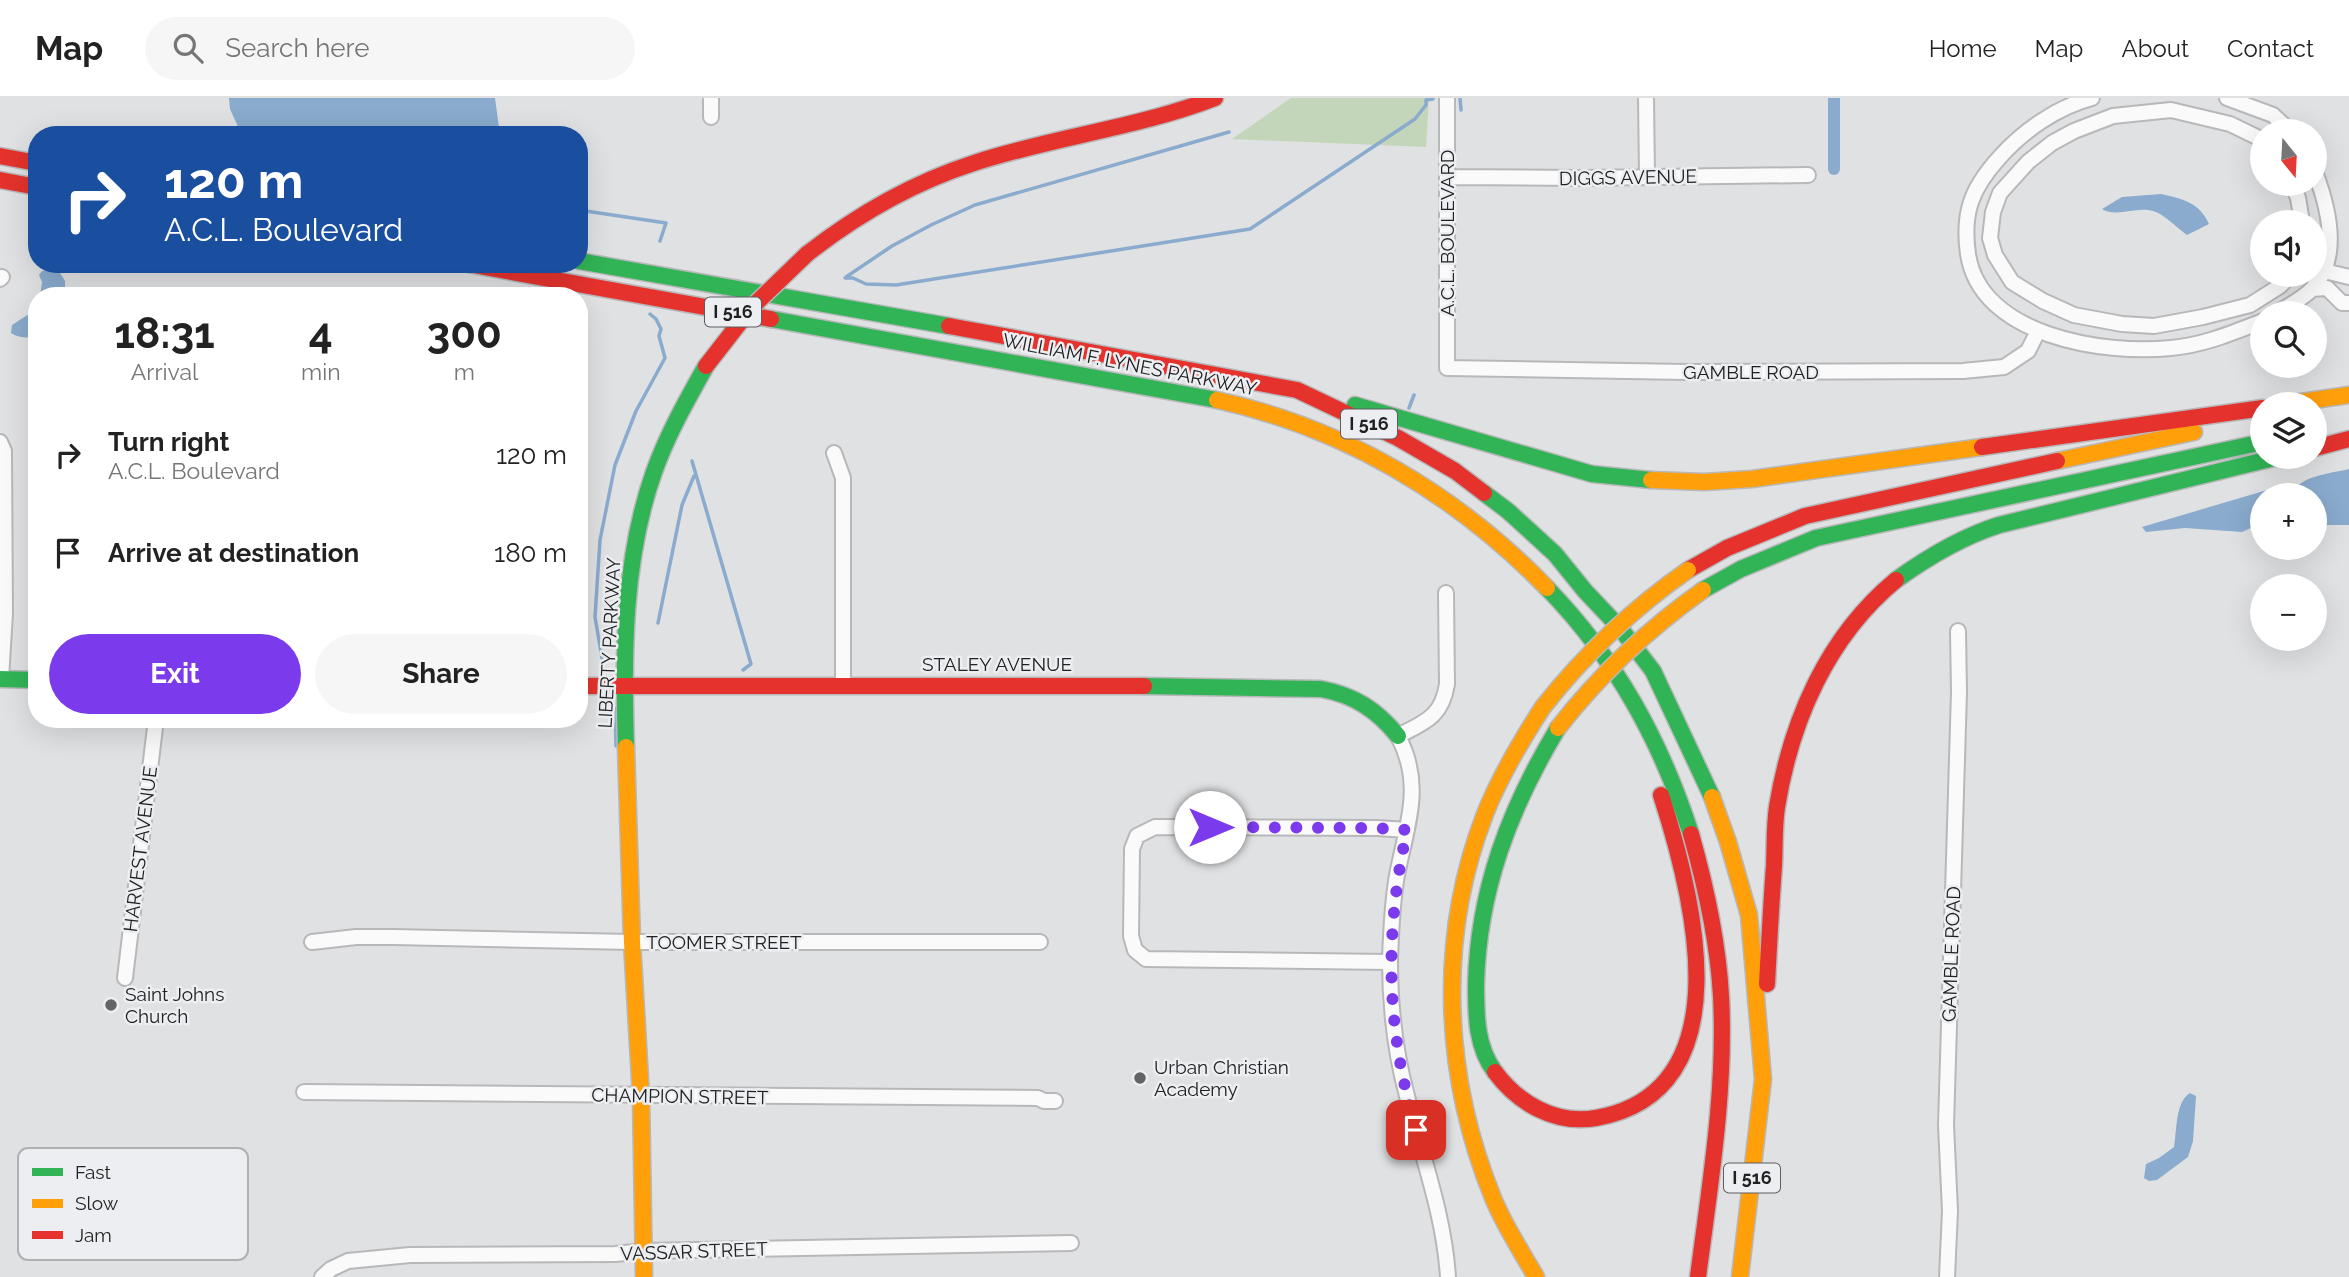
<!DOCTYPE html>
<html lang="en">
<head>
<meta charset="utf-8">
<style>
	body { margin:0; font-family:Raleway,sans-serif; background:#f6f6f6; color:#222; height:100vh; display:flex; flex-direction:column; font-size:26px; white-space:nowrap }
	* { box-sizing:border-box; margin:0 }
	p { font-size:23px; color:#767676 }
	.icon { flex:none; width:38px; height:38px; fill:none; stroke:currentColor; stroke-width:2; stroke-linecap:round; stroke-linejoin:round }
	.map { position:relative; flex:1; overflow:hidden }
	.drawer { position:absolute; left:28px; top:189px; width:560px; height:441px; display:flex; flex-direction:column; background:#fff; border-radius:28px; box-shadow:0 7px 28px #0002 }
	.drawer>* { flex:none }
	.top-card { position:absolute; left:28px; top:28px; width:560px; height:147px; border-radius:28px; box-shadow:0 7px 28px #0002; background:#1a4fa0; color:#fff; overflow:hidden }
	.needle { width:46px; rotate:162deg }
	.buttons { position:absolute; left:2250px; top:21px; display:grid; gap:14px }
	.buttons a { display:grid; place-items:center; width:77px; height:77px; border-radius:50%; background:#fff; box-shadow:0 7px 28px #0002; font-size:35px }
	.pin { position:absolute; display:grid; place-items:center; width:60px; height:60px; color:#fff; margin:-30px; border-radius:14px; box-shadow:0 4px 10px #0006 }
	.me { position:absolute; width:77px; margin:-38px; rotate:90deg; stroke-linejoin:round; filter:drop-shadow(0 0 5px #0008) }
	.turn { display:flex; align-items:center; gap:24px; height:147px; padding:0 21px; font-size:32px }
	.turn .icon { width:91px; height:91px; stroke-width:2.5 }
	.turn b { display:block; font-size:49px; line-height:60px }
	.eta { display:flex; justify-content:space-evenly; align-items:center; height:119px; text-align:center }
	.eta b { font-size:42px; font-weight:700; line-height:49px }
	.cta { display:flex; gap:14px; margin-top:auto; padding:14px 21px }
	.cta a { flex:1; height:80px; border-radius:42px; background:#7c3aed; color:#fff; font-size:28px; font-weight:700; line-height:80px; text-align:center }
	.cta a+a { background:#f6f6f6; color:#222 }
	ul { padding:0; list-style:none }
	li { display:flex; align-items:center; gap:21px; height:98px; padding:0 21px }
	li div { flex:1 }
	li b { display:block; font-size:26px }
	li em { font-style:normal }
	header { display:flex; align-items:center; gap:42px; box-sizing:border-box; height:98px; padding:0 35px; background:#fff; border-bottom:2px solid #e0e0e0 }
	header strong { font-size:33px }
	nav { display:flex; gap:38px; margin-inline-start:auto; font-size:24px }
	.search { width:490px; height:63px; background:#f6f6f6; display:flex; align-items:center; gap:18px; box-sizing:border-box; padding:0 24px; border-radius:38px; color:#767676; font-size:26px }
	.map>svg:first-child { display:block }
	.green { fill:#c4d6b9 }
	.water { fill:#8aabcd }
	.lines { fill:none; stroke-linecap:round; stroke-linejoin:round }
	.stream { stroke:#8aabcd; stroke-width:3.5 }
	.canal { stroke:#8aabcd; stroke-width:12 }
	.street-casing { stroke:#b8b8ba; stroke-width:18 }
	.fast-casing { stroke:#b8b8ba; stroke-width:19 }
	.slow-casing { stroke:#b8b8ba; stroke-width:19 }
	.jam-casing { stroke:#b8b8ba; stroke-width:19 }
	.street { stroke:#fafafb; stroke-width:14 }
	.fast { stroke:#30b455; stroke-width:16 }
	.slow { stroke:#ff9f0a; stroke-width:16 }
	.jam { stroke:#e5322d; stroke-width:16 }
	.slow-bridge-casing { stroke:#b8b8ba; stroke-width:19; stroke-linecap:butt }
	.jam-bridge-casing { stroke:#b8b8ba; stroke-width:19; stroke-linecap:butt }
	.slow-bridge { stroke:#ff9f0a; stroke-width:16 }
	.jam-bridge { stroke:#e5322d; stroke-width:16 }
	.route { stroke:#7c3aed; stroke-width:12; stroke-dasharray:0 21.6 }
	.poi-dot { fill:#636466; stroke:#eceef1; stroke-width:2.5 }
	.labels { text-anchor:middle; stroke-width:5; stroke-linejoin:round; paint-order:stroke }
	.shield { fill:#eceef1; stroke:#5d5e60; stroke-width:2 }
	.shield-label { font-size:18px; font-weight:bold; fill:#202122 }
	.street-label { font-size:19px; fill:#202122; stroke:#eceef1 }
	.poi-label { font-size:19px; fill:#202122; stroke:#eceef1; text-anchor:start }
	.key { fill:#eceef1; stroke:#afb0b3; stroke-width:2 }
	.key-label { font-size:19px; fill:#202122 }
</style>
</head>
<body>
<header>
<strong>Map</strong>
<div class="search"><svg class="icon" aria-label="search" viewBox="0 0 24 24"><circle cx="10" cy="10" r="6"/><path d="M15 15l6 6"/></svg>Search here</div>
<nav><a>Home</a><a>Map</a><a>About</a><a>Contact</a></nav>
</header>
<div class="map">
<svg width="2349" height="1179" viewBox="0 0 2349 1179">
	<rect width="100%" height="100%" fill="#e0e1e3"/>
	<path class="green" d="M1291,0H1429L1426,49L1232,41Z"/>
	<path class="water" d="M229,0H495L500,37H321L313,31C288,37 266,38 240,33L230,11Z
		M2161,96C2183,101 2199,104 2209,126L2187,137C2177,130 2164,116 2153,113C2136,108 2117,120 2102,111L2122,99Z
		M57,170L65,183V198H40L42,184L39,177L42,173Z
		M32,208L37,209V242C28,238 19,241 11,235L12,227L29,216Z
		M2349,371V427H2315V397H2291C2300,377 2329,376 2349,371Z
		M2267,392L2263,397L2251,430L2242,434L2185,430L2146,434L2142,429Z
		M2190,995L2196,998L2193,1043L2188,1059L2157,1082L2149,1083L2144,1080L2146,1066L2159,1060L2174,1049C2177,1033 2175,1004 2190,995Z"/>
	<g class="lines">
		<path class="stream" d="M1460,0L1461,12
			M579,112L666,125L660,143
			M846,179L892,148L931,127L975,107L1229,34
			M845,180H853L866,186L896,187L1250,131L1415,21L1426,7V2L1433,1
			M1409,310L1414,297
			M692,363L751,566L743,572
			M658,525L682,407L694,378
			M602,560L595,519L600,442L615,367L636,313L665,260L659,238L661,231L656,221L650,216
			M615,610L616,648"/>
		<path class="canal" d="M1834,0V71"/>
		<defs>
			<path id="street" d="M711,0V19
				M1447,0V270L1686,274L1963,273L2004,269L2028,253L2038,233
				M1646,0L1647,78
				M2092,0C2057,9 2023,33 1999,60C1972,90 1962,114 1968,156C1980,238 2104,257 2171,250C2204,247 2232,235 2263,223
				M2227,0L2273,17L2290,33
				M2263,42L2230,26L2171,12L2113,18L2074,33L2052,45L2028,64L2000,95L1993,114L1990,140L1995,157L2012,184L2043,203L2074,217L2122,226L2154,228L2203,219L2250,207L2280,188L2291,177
				M1448,79L1580,80L1808,77
				M2292,86L2298,100L2302,124
				M2316,171L2349,179
				M0,181L2,179
				M2312,191L2327,190L2342,205H2349
				M2277,215C2288,208 2304,200 2313,190C2341,159 2328,108 2315,74
				M0,344L4,353L5,516L1,581
				M834,355L843,380V587
				M1446,495L1447,586C1442,619 1425,624 1398,638C1424,687 1407,726 1397,777C1392,805 1391,833 1390,862C1390,908 1395,954 1407,998C1422,1059 1444,1116 1448,1179
				M312,844L356,839H394L632,844H1040
				M1390,864L1146,861L1135,852L1131,838L1132,751L1137,738L1155,729L1377,730L1407,732
				M125,880L156,621
				M304,994L1038,1000L1044,1003H1055
				M322,1179L331,1171L348,1163L410,1157L615,1156L644,1153L1071,1145
				M1947,1179L1950,1113L1946,1027L1959,594L1958,533"/>
			<path id="fast" d="M579,163L949,228
				M771,221L1217,302
				M1355,307L1592,376L1651,382
				M1484,395L1508,413L1555,456L1585,493L1620,530L1653,573L1712,699
				M1896,482C1928,459 1961,439 1999,427L2278,359
				M1547,490C1616,561 1660,641 1691,736
				M1703,492L1741,471L1816,440L2263,344
				M0,581L37,582
				M1144,588L1321,591C1354,597 1377,612 1398,638
				M626,649C623,558 623,461 654,374C667,337 687,302 706,268
				M1495,974C1476,949 1476,917 1476,887C1478,792 1510,710 1558,630"/>
			<path id="slow" d="M1217,302C1344,330 1456,396 1547,490
				M2287,306L2349,297
				M2057,363L2194,334
				M1651,382L1704,384L1752,381L1982,349
				M626,649L632,844L641,998L644,1179
				M1712,699L1728,744L1749,817L1763,981L1740,1179
				M1536,1179C1521,1153 1504,1127 1493,1100C1443,977 1437,840 1485,716C1500,678 1521,643 1543,609"/>
			<path id="jam" d="M0,58L37,65
				M0,82L37,89
				M807,156C858,116 912,85 974,65C1053,39 1137,30 1215,0
				M468,166L771,221
				M949,228L1297,292L1398,340L1455,373L1484,395
				M1982,349L2263,310
				M2315,350L2349,341
				M1688,472L1727,450L1805,418L2057,363
				M579,588H1144
				M1691,736C1706,789 1718,843 1721,898C1726,992 1710,1086 1698,1179
				M1767,886C1769,847 1771,808 1774,768C1775,749 1774,729 1777,709C1791,623 1827,539 1896,482
				M1495,974C1518,1005 1555,1027 1596,1020C1745,994 1693,796 1661,697"/>
		</defs>
		<use href="#street" class="street-casing"/>
		<use href="#fast" class="fast-casing"/>
		<use href="#slow" class="slow-casing"/>
		<use href="#jam" class="jam-casing"/>
		<use href="#street" class="street"/>
		<use href="#fast" class="fast"/>
		<use href="#slow" class="slow"/>
		<use href="#jam" class="jam"/>
		<defs>
			<path id="slow-bridge" d="M1543,609C1585,556 1632,511 1688,472
				M1558,630C1600,576 1647,532 1703,492"/>
			<path id="jam-bridge" d="M706,268L752,209L807,156"/>
		</defs>
		<use href="#slow-bridge" class="slow-bridge-casing"/>
		<use href="#jam-bridge" class="jam-bridge-casing"/>
		<use href="#slow-bridge" class="slow-bridge"/>
		<use href="#jam-bridge" class="jam-bridge"/>
	</g>
	<g class="lines">
		<path class="route" d="M1210,729L1377,730L1407,732C1384,839 1386,927 1416,1032"/>
	</g>
	<g class="poi-dot">
		<circle cx="111" cy="907" r="7"/>
		<circle cx="1140" cy="980" r="7"/>
	</g>
	<g class="labels">
		<g class="shield">
			<rect x="705" y="199.5" width="56" height="29" rx="5"/>
			<rect x="1341" y="311.5" width="56" height="29" rx="5"/>
			<rect x="1724" y="1065.5" width="56" height="29" rx="5"/>
		</g>
		<g class="shield-label">
			<text x="733" y="220">I 516</text>
			<text x="1369" y="332">I 516</text>
			<text x="1752" y="1086">I 516</text>
		</g>
		<g class="street-label">
			<text transform="translate(1628 79) rotate(-1)" y="7">DIGGS AVENUE</text>
			<text transform="translate(1447 135) rotate(-90)" y="7">A.C.L. BOULEVARD</text>
			<text transform="translate(1130 266) rotate(11)" y="7">WILLIAM F. LYNES PARKWAY</text>
			<text x="1751" y="281">GAMBLE ROAD</text>
			<text transform="translate(609 545) rotate(-87)" y="7">LIBERTY PARKWAY</text>
			<text x="997" y="573">STALEY AVENUE</text>
			<text transform="translate(140 751) rotate(-83)" y="7">HARVEST AVENUE</text>
			<text x="724" y="851">TOOMER STREET</text>
			<text transform="translate(1951 856) rotate(-88)" y="7">GAMBLE ROAD</text>
			<text transform="translate(680 998) rotate(1)" y="7">CHAMPION STREET</text>
			<text transform="translate(694 1153) rotate(-2)" y="7">VASSAR STREET</text>
		</g>
		<g class="poi-label">
			<text x="125" y="903">Saint Johns<tspan x="125" dy="22">Church</tspan></text>
			<text x="1154" y="976">Urban Christian<tspan x="1154" dy="22">Academy</tspan></text>
		</g>
	</g>
	<rect x="18" y="1050" width="230" height="112" rx="10" class="key"/>
	<rect x="32" y="1070" width="31" height="8" fill="#30b455"/>
	<rect x="32" y="1101" width="31" height="9" fill="#ff9f0a"/>
	<rect x="32" y="1133" width="31" height="8" fill="#e5322d"/>
	<g class="key-label">
		<text x="75" y="1081">Fast</text>
		<text x="75" y="1112">Slow</text>
		<text x="75" y="1144">Jam</text>
	</g>
</svg>
<div class="buttons">
<a><svg class="needle" viewBox="-14 -14 28 28"><path d="M0-13l5 13h-10z" fill="#e53935"/><path d="M0 13l5-13h-10z" fill="#767676"/></svg></a>
<a><svg class="icon" aria-label="sound" viewBox="0 0 24 24"><path d="M4 9h4l5-4v14l-5-4H4zM17 9q2 3 0 6"/></svg></a>
<a><svg class="icon" aria-label="search" viewBox="0 0 24 24"><circle cx="10" cy="10" r="6"/><path d="M15 15l6 6"/></svg></a>
<a><svg class="icon" aria-label="layers" viewBox="0 0 24 24"><path d="M12 4l9 5-9 5-9-5zM3 14l9 5 9-5"/></svg></a>
<a>+</a>
<a>−</a>
</div>
<div class="pin" style="left:1416px;top:1032px;background:#d93025"><svg class="icon" aria-label="arrive" viewBox="0 0 24 24"><path d="M6 21V4h12l-3 4 3 4H6"/></svg></div>
<svg class="me" style="left:1210px;top:729px" viewBox="-20 -20 40 40"><circle r="19" fill="#fff"/><path d="M0-13L10 11 0 6-10 11z" fill="#7c3aed"/></svg>
<div class="top-card">
<div class="turn"><svg class="icon" aria-label="right" viewBox="0 0 24 24"><path d="M7 20v-9h11M14 6l5 5-5 5"/></svg><div><b>120 m</b>A.C.L. Boulevard</div></div>
</div>
<section class="drawer">
<div class="eta">
<div><b>18:31</b><p>Arrival</p></div>
<div><b>4</b><p>min</p></div>
<div><b>300</b><p>m</p></div>
</div>
<ul>
<li><svg class="icon" aria-label="right" viewBox="0 0 24 24"><path d="M7 20v-9h11M14 6l5 5-5 5"/></svg><div><b>Turn right</b><p>A.C.L. Boulevard</p></div><em>120 m</em></li>
<li><svg class="icon" aria-label="arrive" viewBox="0 0 24 24"><path d="M6 21V4h12l-3 4 3 4H6"/></svg><div><b>Arrive at destination</b></div><em>180 m</em></li>
</ul>
<div class="cta"><a>Exit</a><a>Share</a></div>
</section>
</div>
</body>
</html>
